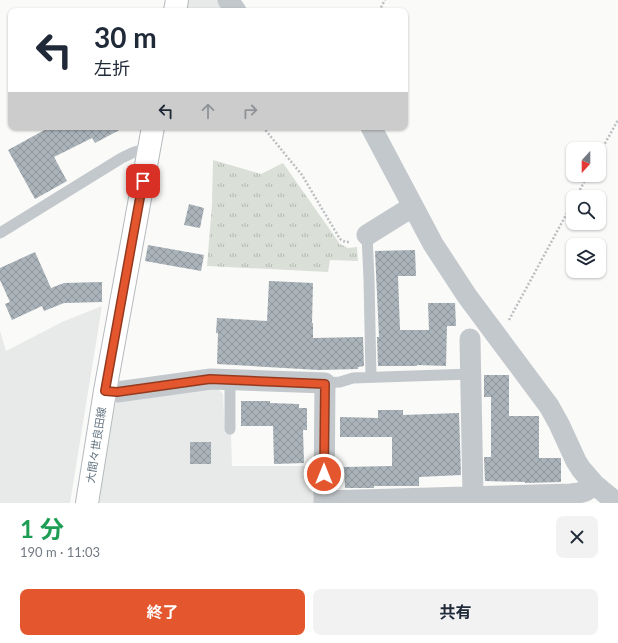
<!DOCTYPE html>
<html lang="ja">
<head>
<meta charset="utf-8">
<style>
	body { margin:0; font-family:Lato,"Noto Sans JP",sans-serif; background:#f2f2f3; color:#1f2937; height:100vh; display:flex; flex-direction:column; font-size:15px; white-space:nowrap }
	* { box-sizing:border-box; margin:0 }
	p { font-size:13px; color:#747a83 }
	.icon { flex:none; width:22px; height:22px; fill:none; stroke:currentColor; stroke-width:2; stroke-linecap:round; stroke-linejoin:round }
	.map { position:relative; height:503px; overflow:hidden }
	.side { display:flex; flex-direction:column; background:#fff; flex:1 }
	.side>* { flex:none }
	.top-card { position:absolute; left:8px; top:8px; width:400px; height:122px; border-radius:8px; box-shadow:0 1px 3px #0004; background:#fff; color:#1f2937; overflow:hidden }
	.needle { width:26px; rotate:201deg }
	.fabs { position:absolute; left:566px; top:142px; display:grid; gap:8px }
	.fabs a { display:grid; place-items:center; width:40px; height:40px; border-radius:8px; background:#fff; box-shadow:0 1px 3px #0004; font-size:20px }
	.pin { position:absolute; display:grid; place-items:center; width:34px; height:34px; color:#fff; margin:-17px; border-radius:8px; box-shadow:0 2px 6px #0006 }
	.me { position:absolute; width:44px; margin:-22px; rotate:0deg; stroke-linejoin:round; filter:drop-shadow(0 0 3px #0008) }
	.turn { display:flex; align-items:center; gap:14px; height:84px; padding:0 20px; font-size:18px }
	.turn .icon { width:52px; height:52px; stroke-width:2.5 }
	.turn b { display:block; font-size:28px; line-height:34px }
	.lanes { display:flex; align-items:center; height:38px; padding:0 20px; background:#0003; justify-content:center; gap:20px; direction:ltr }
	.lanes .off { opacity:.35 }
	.round { display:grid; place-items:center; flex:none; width:42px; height:42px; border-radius:8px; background:#f2f2f3 }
	.overview { display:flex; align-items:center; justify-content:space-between; height:68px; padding:0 20px }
	h1 { font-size:24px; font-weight:700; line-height:30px; color:#1e9e55 }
	.button { display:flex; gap:8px; margin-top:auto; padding:8px 20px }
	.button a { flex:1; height:46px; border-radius:8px; background:#e4572e; color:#fff; font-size:16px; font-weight:700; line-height:46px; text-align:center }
	.button a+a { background:#f2f2f3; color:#1f2937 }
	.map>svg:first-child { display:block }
	.built { fill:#e8e9e9 }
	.grass { fill:url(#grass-tufts) }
	.building { fill:url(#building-cross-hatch) }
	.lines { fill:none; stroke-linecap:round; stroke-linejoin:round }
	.primary-casing { stroke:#b5babe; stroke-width:24 }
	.path { stroke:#bbbfc2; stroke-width:2.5; stroke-dasharray:2 2; stroke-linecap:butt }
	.lane { stroke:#c3c8cc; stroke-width:11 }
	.street { stroke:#c3c8cc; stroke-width:21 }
	.primary { stroke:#fff; stroke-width:22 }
	.route-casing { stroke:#94391e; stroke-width:10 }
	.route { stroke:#e4572e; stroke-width:7 }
	.labels { text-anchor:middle; stroke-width:4; stroke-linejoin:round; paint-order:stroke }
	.street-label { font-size:11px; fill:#657683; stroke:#fff }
</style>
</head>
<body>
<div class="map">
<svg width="618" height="503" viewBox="0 0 618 503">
	<defs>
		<pattern id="grass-tufts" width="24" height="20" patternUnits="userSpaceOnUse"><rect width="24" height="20" fill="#dadfd7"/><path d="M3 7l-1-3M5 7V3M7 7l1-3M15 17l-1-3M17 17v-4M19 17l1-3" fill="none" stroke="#b4b9b4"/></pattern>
		<pattern id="building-cross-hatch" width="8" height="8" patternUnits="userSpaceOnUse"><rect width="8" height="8" fill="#aab3b9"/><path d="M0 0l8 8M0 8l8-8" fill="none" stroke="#8e969c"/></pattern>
	</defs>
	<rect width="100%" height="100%" fill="#fafaf8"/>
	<path class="built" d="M187,0H219L227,11H184Z
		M102,306L70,503H0V331L6,351L62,322Z
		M217,387L223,394L225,433H231L232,466H316L314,503H96L115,405L117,400Z"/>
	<path class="grass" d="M213,160L261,174L283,163L340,244L348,248L357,247L358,261L330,260L328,272L207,266L212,205Z"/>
	<path class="building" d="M50,127H125L95,143L92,138L54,157L67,181L35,199L8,150Z
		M189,204L204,208L200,228L184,225Z
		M148,245L204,255L201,271L145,261Z
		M415,250L416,276H398L400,330H429L428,303H455L456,326H447L446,366L417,365V366H378L377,337H379L375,251Z
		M35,252L51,288L64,283L102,282V302L64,303L44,311L42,306L12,320L5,304L10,302L0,280V268Z
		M269,281L313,283L312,323H313V338L363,337L364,366L358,367V369L319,370L217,364L218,333H216L217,318L267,321Z
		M484,375H509V416H539V458H561V482L525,483V482L485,481L484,457H491V397H484Z
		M241,401H270V403L299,404V408H307V430H303L304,463L274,464L273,426H241Z
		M378,410H403V415L459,413L461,475L419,477V486H374V488H345L344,467L392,466V437H340V417L378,418Z
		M190,442H211V464H190Z"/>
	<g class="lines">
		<defs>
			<path id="primary" d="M175,11L177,0
				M87,503L105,391L153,127"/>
		</defs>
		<use href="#primary" class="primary-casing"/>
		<path class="path" d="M379,11L385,0
			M263,127L302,175L340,239L345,242H350
			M599,154L618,120
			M576,197L588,175
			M509,320L573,202"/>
		<path class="lane" d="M0,233L120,159C130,154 137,149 149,150
			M367,235L369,279L371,377
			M230,379V429
			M325,383L340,382L353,378L471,374"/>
		<path class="street" d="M228,0L236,11
			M371,127L433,244L467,296L549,406L559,424L576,461L581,469L594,484L617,503
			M367,235L412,207
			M470,339L473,496
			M105,391L117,392L211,379L325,383L324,503
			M324,501L571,494C581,493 587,492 594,484"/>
		<use href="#primary" class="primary"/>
	</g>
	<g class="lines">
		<defs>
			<path id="route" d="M143,181L105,391L117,392L210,379L325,384L324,474"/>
		</defs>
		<use href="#route" class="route-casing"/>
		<use href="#route" class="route"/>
	</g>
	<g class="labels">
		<g class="street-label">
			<text transform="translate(96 445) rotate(-81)" y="4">大間々世良田線</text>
		</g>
	</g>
</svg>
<div class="fabs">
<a><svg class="needle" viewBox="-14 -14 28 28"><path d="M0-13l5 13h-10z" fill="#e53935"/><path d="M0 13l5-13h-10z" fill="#747a83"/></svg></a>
<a><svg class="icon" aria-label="search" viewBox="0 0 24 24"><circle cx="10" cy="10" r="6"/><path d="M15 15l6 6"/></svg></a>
<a><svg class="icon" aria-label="layers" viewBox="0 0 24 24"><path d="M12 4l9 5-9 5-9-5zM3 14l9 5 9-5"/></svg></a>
</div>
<div class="pin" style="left:143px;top:181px;background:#d93025"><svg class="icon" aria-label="arrive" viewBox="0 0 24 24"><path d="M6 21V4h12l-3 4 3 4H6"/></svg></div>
<svg class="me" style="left:324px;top:474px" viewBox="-20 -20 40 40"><circle r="17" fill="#e4572e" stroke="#fff" stroke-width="3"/><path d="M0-11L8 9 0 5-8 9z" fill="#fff"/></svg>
<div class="top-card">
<div class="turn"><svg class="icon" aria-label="left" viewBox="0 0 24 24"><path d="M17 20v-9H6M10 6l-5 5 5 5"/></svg><div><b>30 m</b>左折</div></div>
<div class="lanes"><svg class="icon" aria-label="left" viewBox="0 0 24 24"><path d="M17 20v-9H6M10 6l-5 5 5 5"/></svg><svg class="icon off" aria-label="ahead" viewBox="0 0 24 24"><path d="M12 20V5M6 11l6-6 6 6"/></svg><svg class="icon off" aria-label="right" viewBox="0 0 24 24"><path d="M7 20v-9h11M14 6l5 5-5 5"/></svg></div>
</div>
</div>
<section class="side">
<div class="overview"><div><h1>1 分</h1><p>190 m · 11:03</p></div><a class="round"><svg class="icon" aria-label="close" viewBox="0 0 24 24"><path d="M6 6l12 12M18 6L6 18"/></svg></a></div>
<div class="button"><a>終了</a><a>共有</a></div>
</section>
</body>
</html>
